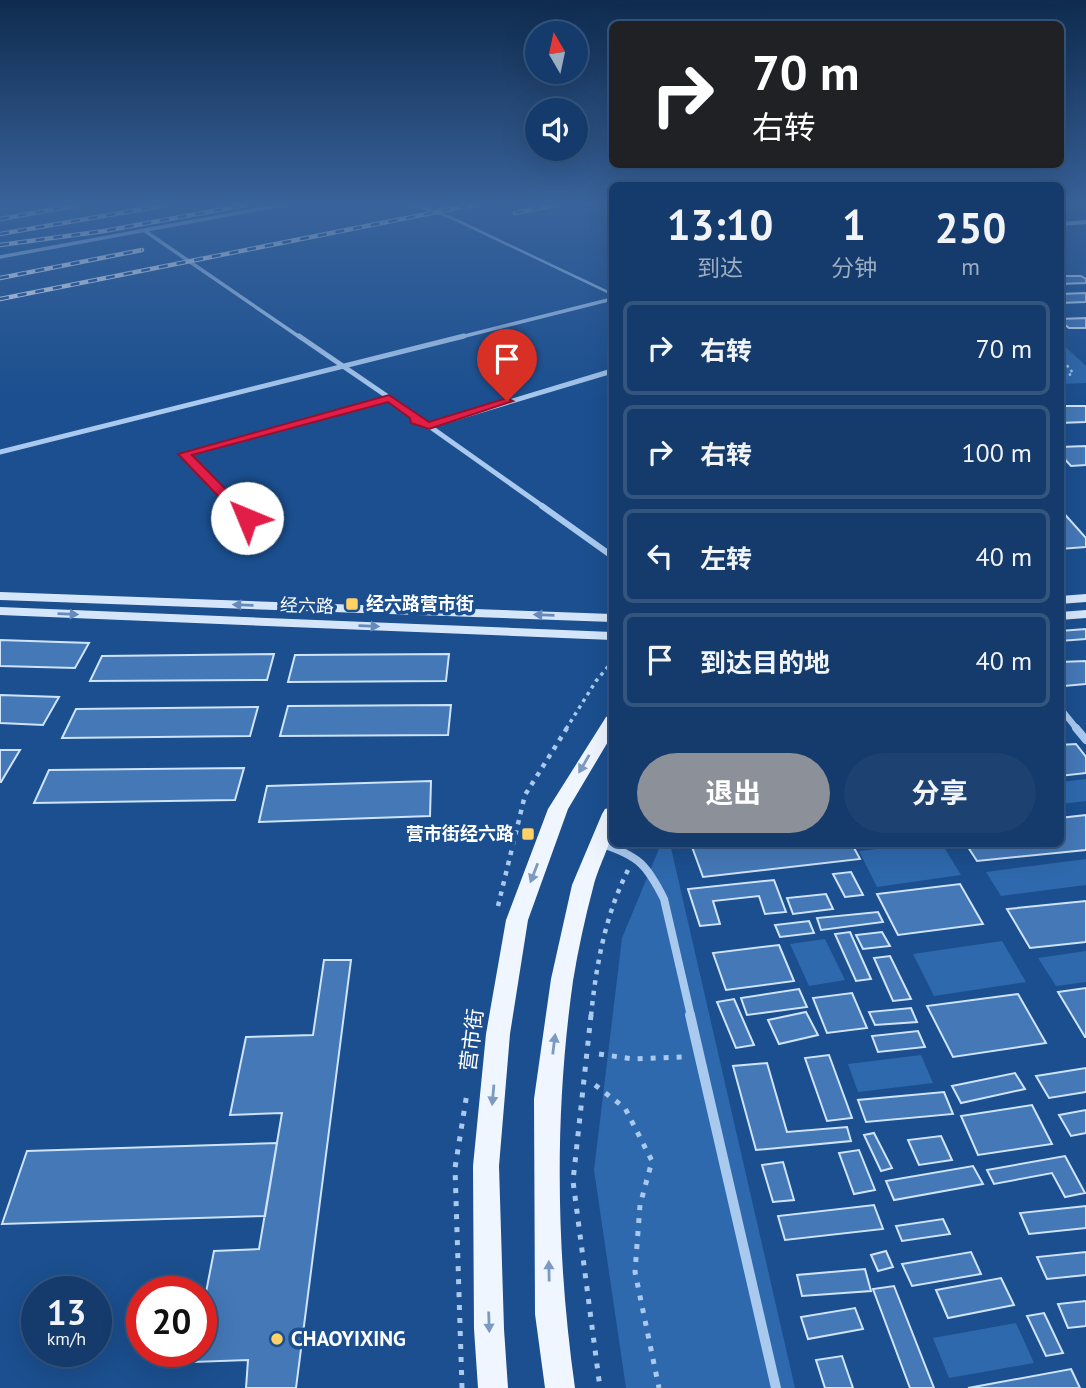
<!DOCTYPE html>
<html lang="zh">
<head>
<meta charset="utf-8">
<style>
	body { margin:0; font-family:"PT Sans","Noto Sans SC",sans-serif; background:#1d4271; color:#f1f3f6; height:100vh; display:flex; flex-direction:column; font-size:26px; white-space:nowrap }
	* { box-sizing:border-box; margin:0 }
	p { font-size:23px; color:#9dadc1 }
	.icon { flex:none; width:38px; height:38px; fill:none; stroke:currentColor; stroke-width:2; stroke-linecap:round; stroke-linejoin:round }
	.map { position:relative; flex:1; overflow:hidden }
	.sheet { position:absolute; left:609px; top:182px; width:455px; height:665px; display:flex; flex-direction:column; background:#143b6b; border-radius:10px; box-shadow:0 7px 28px #0002,0 0 0 2px #33557e }
	.sheet>* { flex:none }
	.guide { position:absolute; left:609px; top:21px; width:455px; height:147px; border-radius:10px; box-shadow:0 7px 28px #0002,0 0 0 2px #33557e; background:#202124; color:#fff; overflow:hidden }
	.needle { width:46px; rotate:351deg }
	.buttons { position:absolute; left:525px; top:21px; display:grid; gap:14px }
	.buttons a { display:grid; place-items:center; width:63px; height:63px; border-radius:50%; background:#143b6b; box-shadow:0 7px 28px #0002,0 0 0 2px #33557e; font-size:35px }
	.speed { position:absolute; left:21px; top:1276px; display:flex; gap:14px; font-size:35px; font-weight:700; text-align:center }
	.speed>* { display:grid; place-content:center; width:91px; height:91px; border-radius:50%; background:#143b6b; box-shadow:0 7px 28px #0002,0 0 0 2px #33557e; line-height:1 }
	.speed small { font-size:18px; font-weight:400 }
	.speed .limit { border:10px solid #d22; background:#fff; color:#111 }
	.pin { position:absolute; display:grid; place-items:center; width:60px; height:60px; color:#fff; margin:-72px -30px; border-radius:50% 50% 50% 0; rotate:-45deg; box-shadow:0 0 7px #0007 }
	.pin .icon { rotate:45deg }
	.me { position:absolute; width:77px; margin:-38px; rotate:315deg; stroke-linejoin:round; filter:drop-shadow(0 0 5px #0008) }
	.turn { display:flex; align-items:center; gap:24px; height:147px; padding:0 28px; font-size:32px }
	.turn .icon { width:91px; height:91px; stroke-width:2.5 }
	.turn b { display:block; font-size:49px; line-height:60px }
	.eta { display:flex; justify-content:space-evenly; align-items:center; height:119px; text-align:center }
	.eta b { font-size:42px; font-weight:700; line-height:49px }
	.button { display:flex; gap:14px; margin-top:auto; padding:14px 28px }
	.button a { flex:1; height:80px; border-radius:42px; background:#8c9099; color:#fff; font-size:28px; font-weight:700; line-height:80px; text-align:center }
	.button a+a { background:#1d4271; color:#f1f3f6 }
	ul { padding:0; list-style:none }
	li { display:flex; align-items:center; gap:21px; height:94px; margin:0 14px 10px; padding:0 14px; border:4px solid #33557e; border-radius:10px }
	li div { flex:1 }
	li b { display:block; font-size:26px }
	li em { font-style:normal }
	.map>svg:first-child { display:block }
	.green { fill:#2e69ad }
	.building { fill:#4478b7; stroke:#cfe3fa; stroke-width:2 }
	.lines { fill:none; stroke-linecap:round; stroke-linejoin:round }
	.path-far3 { stroke:#a9c9ee; stroke-width:2.5; stroke-dasharray:2.5 3.5; stroke-linecap:butt }
	.path-far2 { stroke:#a9c9ee; stroke-width:3.5; stroke-dasharray:3.5 4.5; stroke-linecap:butt }
	.path-far1 { stroke:#a9c9ee; stroke-width:4.5; stroke-dasharray:4.5 6; stroke-linecap:butt }
	.path { stroke:#a9c9ee; stroke-width:5; stroke-dasharray:5 8; stroke-linecap:butt }
	.service-far2 { stroke:#a9c9ee; stroke-width:2.5 }
	.service-far1 { stroke:#a9c9ee; stroke-width:3.5 }
	.service { stroke:#a9c9ee; stroke-width:4.5 }
	.minor-far4 { stroke:#a9c9ee; stroke-width:3.5 }
	.minor-far3 { stroke:#a9c9ee; stroke-width:5 }
	.minor-far2 { stroke:#a9c9ee; stroke-width:6 }
	.minor-far1 { stroke:#a9c9ee; stroke-width:8 }
	.minor { stroke:#a9c9ee; stroke-width:10 }
	.secondary { fill:#d6e6fa; fill-rule:evenodd }
	.primary { fill:#f0f6ff; fill-rule:evenodd }
	.rail-casing { stroke:#fff; stroke-width:4.5 }
	.rail { stroke:#1b4f8f; stroke-width:2.5; stroke-dasharray:9; stroke-linecap:butt }
	.oneway { fill:#668bba }
	.oneway2 { fill:#7b9ac1 }
	.route { fill:#e11d48; stroke:#92132f; stroke-width:2 }
	.poi-dot { fill:#ffd166; stroke:#1b4f8f; stroke-width:2.5 }
	.labels { text-anchor:middle; stroke-width:7; stroke-linejoin:round; paint-order:stroke }
	.poi-label { font-size:18px; font-weight:bold; fill:#fff; stroke:#1b4f8f; text-anchor:start }
	.street-label { font-size:18px; fill:#fff; stroke:#1b4f8f }
	.near-street-label { font-size:21px; fill:#fff; stroke:#1b4f8f }
	.near-poi-label { font-size:21px; font-weight:bold; fill:#fff; stroke:#1b4f8f; text-anchor:start }
</style>
</head>
<body>
<div class="map">
<svg width="1086" height="1388" viewBox="0 0 1086 1388">
	<rect width="100%" height="100%" fill="#1b4f8f"/>
	<path class="green" d="M1060,342L1086,366V383L1061,384Z
		M1086,779V801L1061,804V782Z
		M661,844H673L671,848L795,1388H626L594,1170L622,938Z
		M922,844H942L961,875L877,887L859,851Z
		M1086,859V885L1001,896L986,872Z
		M825,939L845,980L809,986L790,944Z
		M1002,941L1026,982L934,996L913,954Z
		M1086,951V982L1056,986L1038,958Z
		M921,1055L933,1083L858,1092L848,1064Z
		M1016,1323L1034,1363L949,1378L933,1338Z"/>
	<path class="building" d="M1060,276H1081L1086,279V283L1060,284Z
		M1086,293V302L1060,303V294Z
		M1086,318V328H1069L1060,321V319Z
		M1060,406H1086V422L1060,423Z
		M1086,446V465L1071,466L1060,454V447Z
		M1060,509L1086,538V547L1060,549Z
		M1086,629V639L1060,641V631Z
		M0,640L89,643L75,668L0,666Z
		M274,654L267,680L90,681L102,656Z
		M449,654L446,681L288,682L295,655Z
		M1086,661V684L1064,686L1060,681V662Z
		M0,695L59,697L43,725L0,723Z
		M451,705L448,735L280,736L288,706Z
		M258,707L250,736L62,738L76,709Z
		M1076,744L1086,757V773L1060,776V745Z
		M0,750H20L1,782H0Z
		M244,768L235,800L34,803L49,770Z
		M431,781L430,816L259,822L267,786Z
		M1086,815V850L977,861L966,844H1060V818Z
		M691,844H852L860,859L703,877Z
		M851,872L863,895L845,897L833,874Z
		M774,880L786,912L765,914L759,896L713,901L720,924L700,926L688,889Z
		M960,884L983,924L898,935L877,894Z
		M826,894L833,909L793,914L787,898Z
		M1086,901V942L1030,948L1007,909Z
		M878,912L883,922L821,930L817,918Z
		M809,921L814,933L780,937L775,925Z
		M850,932L871,979L856,981L835,934Z
		M882,932L890,946L863,949L856,935Z
		M779,945L794,981L726,990L713,953Z
		M890,956L911,999L893,1001L874,958Z
		M324,960H351L296,1388H246L248,1360L193,1362L195,1351H201V1318L214,1251L259,1249L282,1113L230,1115L246,1037L313,1035Z
		M1086,988V1037H1085L1058,992Z
		M799,989L807,1007L747,1015L741,998Z
		M852,993L867,1028L827,1033L813,998Z
		M1018,994L1046,1043L953,1057L927,1006Z
		M734,999L754,1045L736,1048L717,1002Z
		M911,1008L917,1022L875,1025L869,1012Z
		M806,1012L818,1035L779,1044L768,1020Z
		M918,1031L925,1047L878,1052L872,1036Z
		M829,1055L852,1118L827,1121L805,1058Z
		M767,1063L787,1132L847,1127L851,1141L756,1150L733,1066Z
		M1086,1068V1092L1049,1098L1036,1076Z
		M1015,1073L1025,1089L961,1103L952,1086Z
		M944,1092L953,1114L866,1122L858,1100Z
		M1032,1105L1052,1144L978,1155L961,1116Z
		M1086,1110V1133L1071,1136L1059,1115Z
		M874,1133L892,1168L881,1171L864,1135Z
		M941,1136L952,1160L919,1165L908,1140Z
		M277,1143L265,1216L2,1224L27,1151Z
		M859,1150L875,1190L854,1194L839,1153Z
		M1065,1156L1085,1193L1065,1197L1052,1173L994,1184L987,1170Z
		M783,1162L794,1200L773,1202L762,1165Z
		M973,1166L983,1184L894,1200L886,1181Z
		M874,1205L883,1229L785,1240L778,1216Z
		M1086,1206V1228L1029,1234L1020,1213Z
		M943,1219L950,1234L902,1241L896,1226Z
		M886,1251L893,1267L878,1271L871,1255Z
		M971,1252L981,1274L912,1286L902,1264Z
		M1086,1252V1275L1047,1279L1037,1257Z
		M865,1269L871,1291L802,1296L797,1275Z
		M1001,1278L1014,1305L948,1318L936,1290Z
		M894,1286L934,1388H910L873,1289Z
		M1086,1301V1326L1068,1328L1058,1304Z
		M855,1308L863,1329L808,1339L801,1317Z
		M1044,1313L1063,1353L1046,1356L1027,1316Z
		M842,1356L853,1388H825L816,1360Z
		M1071,1369L1080,1388H968Z"/>
	<g class="lines">
		<path class="path-far3" d="M1060,349L1063,360L1073,373L1065,377
			M1060,373L1065,377L1060,379"/>
		<path class="path-far2" d="M566,729L596,681L612,662"/>
		<path class="path-far1" d="M498,906L525,795L567,728
			M591,1016C596,966 605,916 628,870"/>
		<path class="path" d="M591,1015L573,1181L600,1388
			M599,1054L633,1059L684,1057
			M595,1085L625,1108L652,1161L640,1205L635,1272L659,1388
			M462,1388L455,1168L467,1093"/>
		<path class="service-far2" d="M415,205L452,218L612,294"/>
		<path class="service-far1" d="M237,508L184,454L389,398"/>
		<path class="service" d="M236,506L247,518"/>
		<path class="minor-far4" d="M145,231L301,338
			M0,257L281,205
			M457,338L612,299"/>
		<path class="minor-far3" d="M299,336L416,416L415,420L429,426L545,508
			M429,426L612,371
			M0,452L464,336"/>
		<path class="minor-far2" d="M542,506L612,556
			M1060,708L1077,729"/>
		<path class="minor-far1" d="M1076,728L1086,740
			M602,844C639,856 647,865 664,899L691,1016"/>
		<path class="minor" d="M690,1015L776,1388"/>
		<path class="secondary" d="M1086,220V224L1060,226V222Z
			M0,592L612,614V622L0,600Z
			M1086,594V602L1060,604V596Z
			M0,607L612,632V640L0,615Z
			M1086,610V618L1060,620V612Z"/>
		<path class="primary" d="M612,715V735L568,809L528,920L510,1034L499,1166L504,1329L508,1388H478L474,1329L473,1166L486,1034L506,920L548,809L606,717Z
			M612,807C616,843 601,856 593,888C585,918 578,950 573,981C554,1115 556,1254 575,1388H545L535,1314L534,1099L551,979L572,885L602,814L605,809Z"/>
		<defs>
			<path id="rail" d="M515,213L553,205
				M0,219L79,205
				M0,234L166,205
				M0,245L104,231L246,205
				M0,278L142,250
				M0,299L472,205"/>
		</defs>
		<use href="#rail" class="rail-casing"/>
		<use href="#rail" class="rail"/>
	</g>
	<defs><path id="oneway-solid" d="M-6-.8H1V-3.2L6.5 0L1 3.2V.8H-6Z" transform="scale(1.75)"/></defs>
	<g class="oneway">
		<use href="#oneway-solid" transform="translate(243 605) rotate(-178)"/>
		<use href="#oneway-solid" transform="translate(68 614) rotate(2)"/>
		<use href="#oneway-solid" transform="translate(544 615) rotate(-178)"/>
		<use href="#oneway-solid" transform="translate(369 626) rotate(2)"/>
	</g>
	<g class="oneway2">
		<use href="#oneway-solid" transform="translate(584 764) rotate(120)"/>
		<use href="#oneway-solid" transform="translate(534 873) rotate(111)"/>
		<use href="#oneway-solid" transform="translate(554 1044) rotate(-83)"/>
		<use href="#oneway-solid" transform="translate(493 1095) rotate(95)"/>
		<use href="#oneway-solid" transform="translate(549 1271) rotate(-91)"/>
		<use href="#oneway-solid" transform="translate(489 1322) rotate(88)"/>
	</g>
	<linearGradient id="sky" x2="0" y2="1"><stop stop-color="#0f2b4f"/><stop offset="0.51" stop-color="#39639b"/><stop offset="1" stop-color="#39639b" stop-opacity="0"/></linearGradient>
	<rect width="1086" height="400" fill="url(#sky)"/>
	<path class="route" d="M389,395L429,422L507,398L513,401L429,429L411,423L410,418L388,402L192,455L251,515V521H242L178,454Z"/>
	<g class="poi-dot">
		<rect x="345" y="597" width="14" height="14" rx="3.5"/>
		<rect x="521" y="827" width="14" height="14" rx="3.5"/>
		<circle cx="277" cy="1339" r="7"/>
	</g>
	<g class="labels">
		<g class="poi-label">
			<text x="366" y="610">经六路营市街</text>
			<text x="514" y="840" text-anchor="end">营市街经六路</text>
		</g>
		<g class="street-label">
			<text transform="translate(307 606) rotate(2)" y="6">经六路</text>
		</g>
		<g class="near-street-label">
			<text transform="translate(472 1040) rotate(-83)" y="7">营市街</text>
		</g>
		<g class="near-poi-label">
			<text x="291" y="1346">CHAOYIXING</text>
		</g>
	</g>
</svg>
<div class="buttons">
<a><svg class="needle" viewBox="-14 -14 28 28"><path d="M0-13l5 13h-10z" fill="#e53935"/><path d="M0 13l5-13h-10z" fill="#9dadc1"/></svg></a>
<a><svg class="icon" aria-label="sound" viewBox="0 0 24 24"><path d="M4 9h4l5-4v14l-5-4H4zM17 9q2 3 0 6"/></svg></a>
</div>
<div class="speed"><div>13<small>km/h</small></div><div class="limit">20</div></div>
<div class="pin" style="left:507px;top:401px;background:#d93025"><svg class="icon" aria-label="arrive" viewBox="0 0 24 24"><path d="M6 21V4h12l-3 4 3 4H6"/></svg></div>
<svg class="me" style="left:247px;top:518px" viewBox="-20 -20 40 40"><circle r="19" fill="#fff"/><path d="M0-13L10 11 0 6-10 11z" fill="#e11d48"/></svg>
<div class="guide">
<div class="turn"><svg class="icon" aria-label="right" viewBox="0 0 24 24"><path d="M7 20v-9h11M14 6l5 5-5 5"/></svg><div><b>70 m</b>右转</div></div>
</div>
<section class="sheet">
<div class="eta">
<div><b>13:10</b><p>到达</p></div>
<div><b>1</b><p>分钟</p></div>
<div><b>250</b><p>m</p></div>
</div>
<ul>
<li><svg class="icon" aria-label="right" viewBox="0 0 24 24"><path d="M7 20v-9h11M14 6l5 5-5 5"/></svg><div><b>右转</b></div><em>70 m</em></li>
<li><svg class="icon" aria-label="right" viewBox="0 0 24 24"><path d="M7 20v-9h11M14 6l5 5-5 5"/></svg><div><b>右转</b></div><em>100 m</em></li>
<li><svg class="icon" aria-label="left" viewBox="0 0 24 24"><path d="M17 20v-9H6M10 6l-5 5 5 5"/></svg><div><b>左转</b></div><em>40 m</em></li>
<li><svg class="icon" aria-label="arrive" viewBox="0 0 24 24"><path d="M6 21V4h12l-3 4 3 4H6"/></svg><div><b>到达目的地</b></div><em>40 m</em></li>
</ul>
<div class="button"><a>退出</a><a>分享</a></div>
</section>
</div>
</body>
</html>
